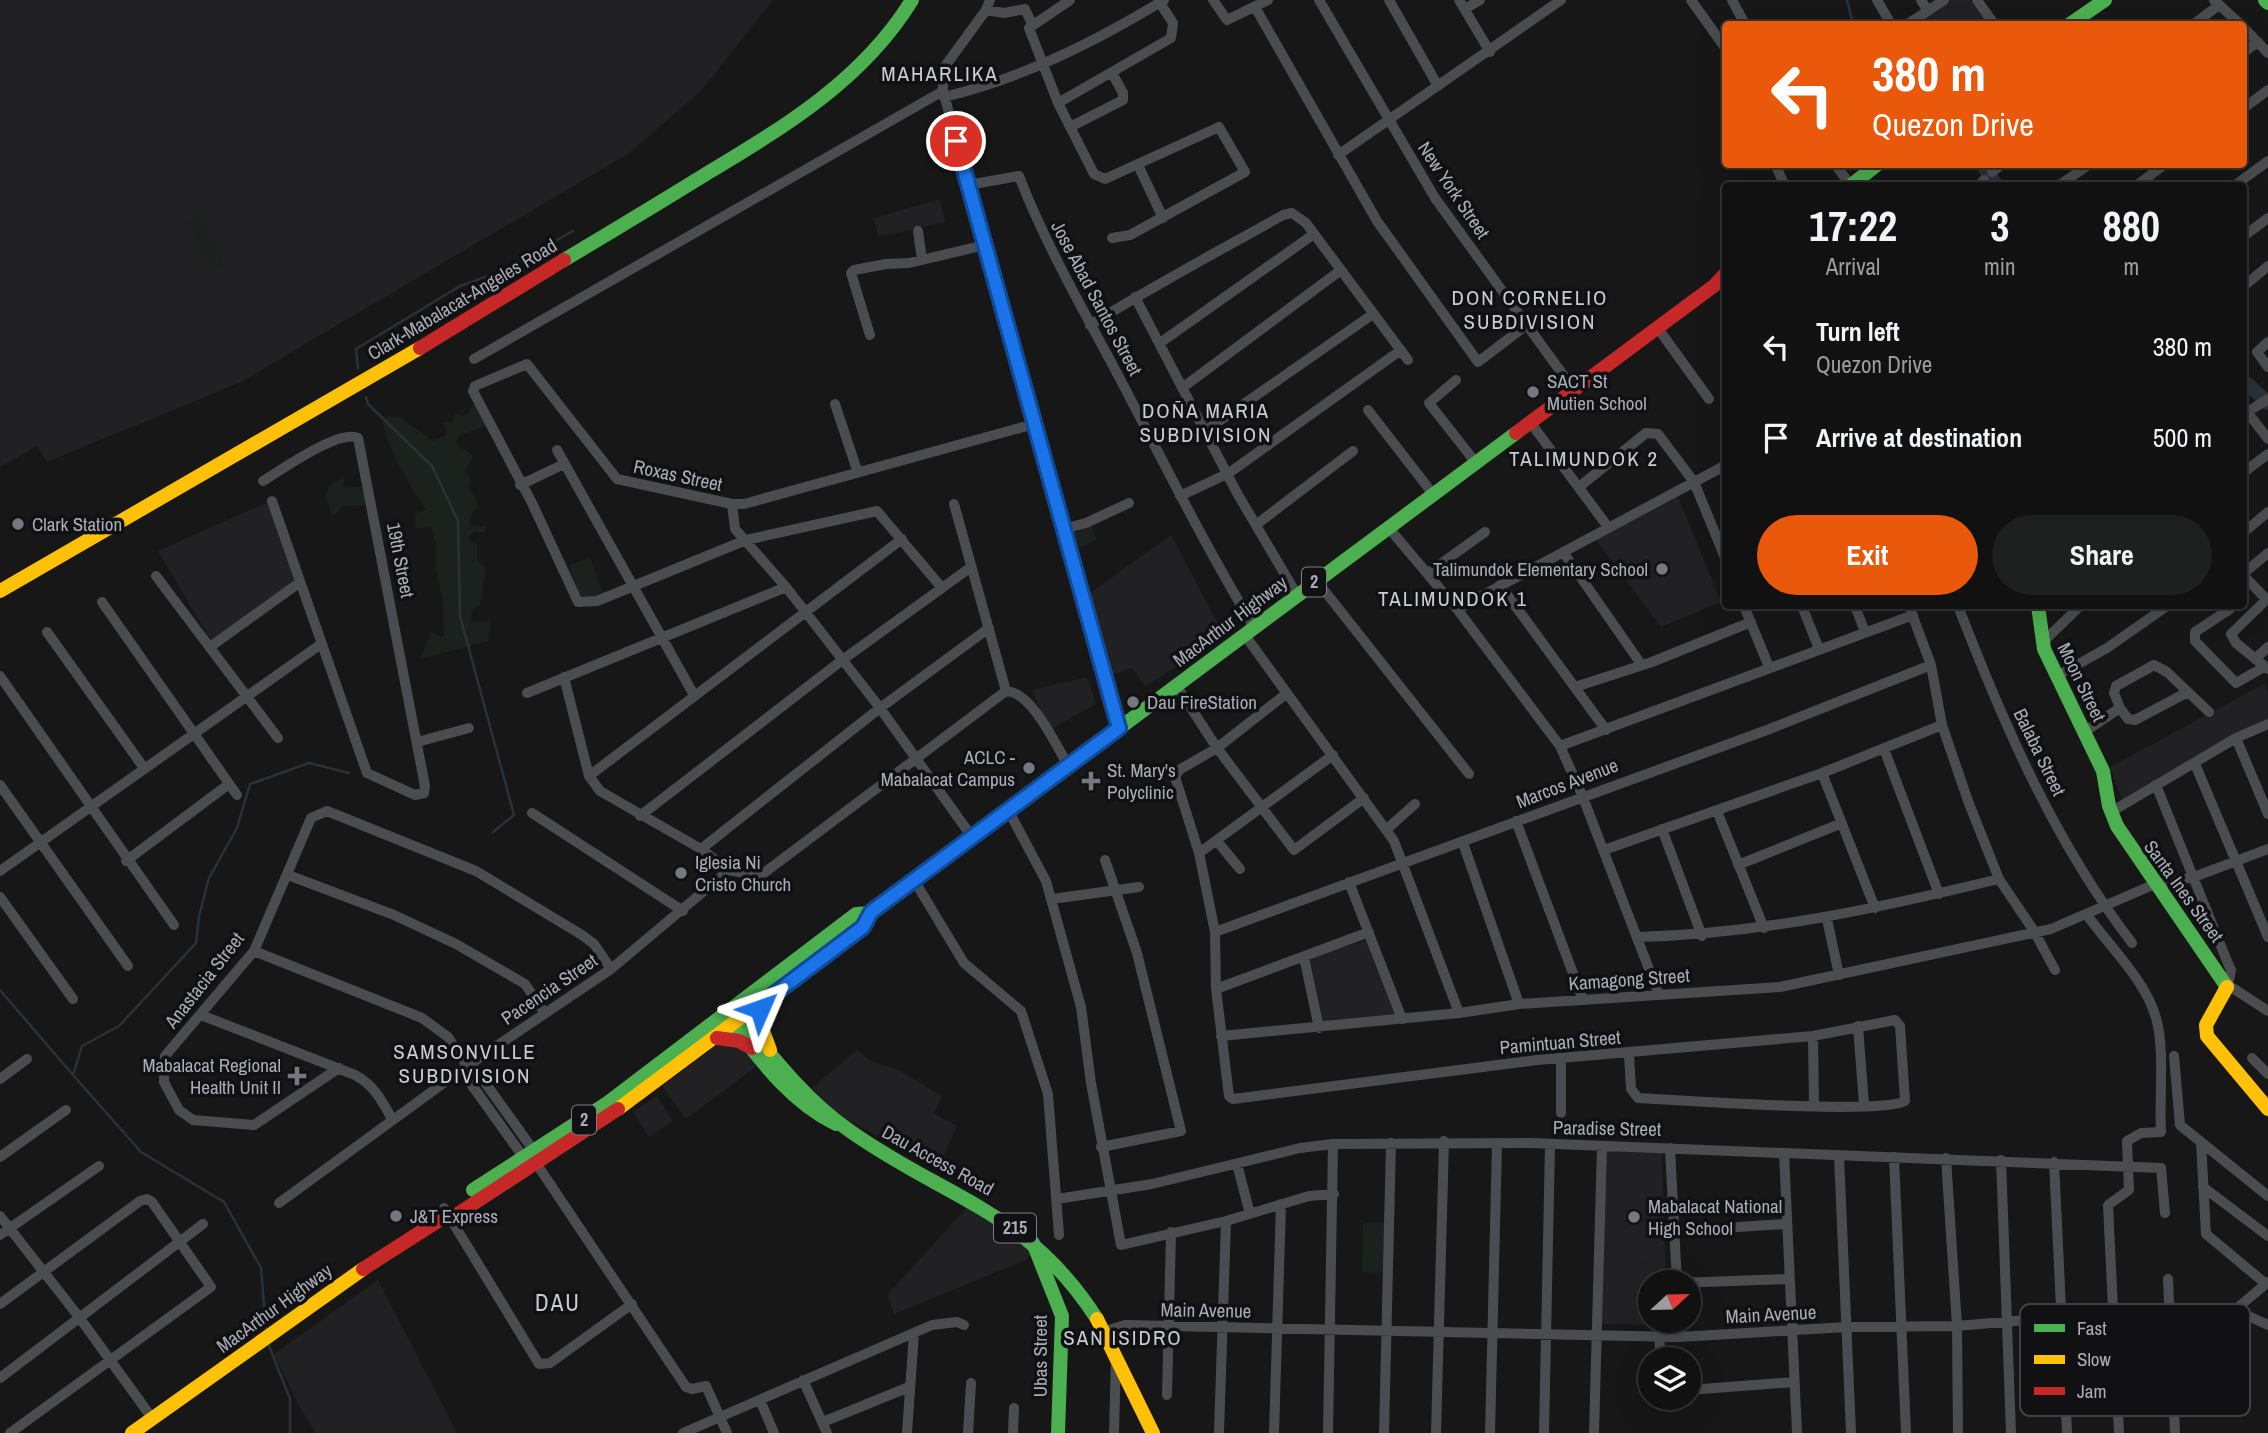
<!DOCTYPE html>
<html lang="en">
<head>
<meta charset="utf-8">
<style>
	body { margin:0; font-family:"Archivo Narrow",sans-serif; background:#1e1f1f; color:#f1f3f6; height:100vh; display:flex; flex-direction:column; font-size:26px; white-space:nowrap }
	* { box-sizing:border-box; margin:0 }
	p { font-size:23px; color:#9c9d9f }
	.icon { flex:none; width:38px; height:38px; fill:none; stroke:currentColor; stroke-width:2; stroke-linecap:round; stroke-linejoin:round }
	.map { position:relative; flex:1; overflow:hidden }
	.side { position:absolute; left:1722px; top:182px; width:525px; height:427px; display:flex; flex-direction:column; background:#111; border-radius:7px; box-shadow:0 7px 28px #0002,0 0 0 2px #303131 }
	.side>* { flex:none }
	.hud { position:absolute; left:1722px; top:21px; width:525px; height:147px; border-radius:7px; box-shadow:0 7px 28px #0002,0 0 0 2px #303131; background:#ea580c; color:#fff; overflow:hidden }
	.needle { width:46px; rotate:68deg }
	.controls { position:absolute; left:1638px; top:1270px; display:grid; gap:14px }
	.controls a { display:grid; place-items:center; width:63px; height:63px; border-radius:50%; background:#111; box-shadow:0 7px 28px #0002,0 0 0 2px #303131; font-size:35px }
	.pin { position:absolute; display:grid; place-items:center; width:60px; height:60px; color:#fff; margin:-30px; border:4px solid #fff; border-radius:50%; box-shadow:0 2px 7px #0007 }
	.me { position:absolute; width:77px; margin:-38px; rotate:47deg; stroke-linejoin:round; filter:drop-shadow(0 0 5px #0008) }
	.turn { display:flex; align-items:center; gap:24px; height:147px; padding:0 35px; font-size:32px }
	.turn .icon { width:91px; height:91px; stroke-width:2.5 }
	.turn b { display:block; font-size:49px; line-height:60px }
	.eta { display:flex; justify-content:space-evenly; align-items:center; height:119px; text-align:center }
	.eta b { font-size:42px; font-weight:800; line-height:49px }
	.button { display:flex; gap:14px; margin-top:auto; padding:14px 35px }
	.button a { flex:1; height:80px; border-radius:42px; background:#ea580c; color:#fff; font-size:28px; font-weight:800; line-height:80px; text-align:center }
	.button a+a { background:#1e1f1f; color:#f1f3f6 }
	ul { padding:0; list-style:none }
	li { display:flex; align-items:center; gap:21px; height:91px; padding:0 35px }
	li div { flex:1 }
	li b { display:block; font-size:26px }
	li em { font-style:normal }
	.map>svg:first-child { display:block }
	.built { fill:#212124 }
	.green { fill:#1b211c }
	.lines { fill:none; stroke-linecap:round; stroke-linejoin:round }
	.stream { stroke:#2a3239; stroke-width:2.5 }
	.river { stroke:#2a3239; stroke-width:14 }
	.street { stroke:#4b4c50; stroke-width:10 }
	.fast { stroke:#4caf50; stroke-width:14 }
	.slow { stroke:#ffc107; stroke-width:14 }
	.jam { stroke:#c62828; stroke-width:14 }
	.route-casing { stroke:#114b97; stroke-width:18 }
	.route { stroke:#1a73e8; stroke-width:12 }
	.poi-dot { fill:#757880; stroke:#111113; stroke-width:2.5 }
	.labels { text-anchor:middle; stroke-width:7; stroke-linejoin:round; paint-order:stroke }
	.shield { fill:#111113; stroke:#7b7e86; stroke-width:2 }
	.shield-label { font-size:18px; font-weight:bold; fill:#a8adb8 }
	.street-label { font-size:19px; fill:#a8adb8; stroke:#111113 }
	.poi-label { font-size:19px; fill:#a8adb8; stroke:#111113; text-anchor:start }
	.neighbourhood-label { font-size:21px; letter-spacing:2px; fill:#c9ccd4; stroke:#111113 }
	.quarter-label { font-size:23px; letter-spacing:2px; fill:#c9ccd4; stroke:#111113 }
	.key { fill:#111113; stroke:#3e4045; stroke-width:2 }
	.key-label { font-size:19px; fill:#a8adb8 }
</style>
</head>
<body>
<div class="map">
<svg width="2268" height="1433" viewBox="0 0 2268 1433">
	<rect width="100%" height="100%" fill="#171717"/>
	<path class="built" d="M0,0H773L701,91L628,154L239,383L47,462L37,446L0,467Z
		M1948,0H1970L1989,24H1914Z
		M940,199L945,222L879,237L873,218Z
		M1678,497L1721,602L1661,627L1596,540Z
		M270,501L298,588L213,644L158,551Z
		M1171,535L1225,637L1145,686L1132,668L1112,675L1090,593Z
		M1087,677L1096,704L1049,730L1032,690Z
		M2264,684L2268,692V721L2123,803L2110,767Z
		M1368,940L1398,1016L1324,1028L1310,957Z
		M717,1045L742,1049L757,1066L686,1119L662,1086Z
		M857,1050L871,1061L898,1070L942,1096L934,1113L957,1126L938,1168L837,1114L812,1088Z
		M657,1096L673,1121L649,1137L633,1112Z
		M1606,1150L1662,1152L1666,1283H1650V1321H1667V1325L1602,1324Z
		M970,1204L1012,1232L1034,1251L1026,1260L894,1314L887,1295Z
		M378,1280L457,1433H316L300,1408L274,1354Z"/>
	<path class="green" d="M202,214L223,264L208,270L187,220Z
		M475,401L488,425L458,436L456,444L473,456L465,473L471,476L468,488L476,498L477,508L470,517V525L487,526L484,533L477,531L469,536L468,540L477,545V560L486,568L480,605L472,610L471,623L490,620L489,641L420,659L431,632L441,637L444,635L443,604L436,568V545L431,526L415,529V514L426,510C407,481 387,451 382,416L400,417L433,441L447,434L443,422L453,421L455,413L463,416L469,413Z
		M344,476L343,488L365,486L371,504L342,507L332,517L326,496L328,487Z
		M1091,525L1097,540L1079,548L1072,533Z
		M590,557L604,594L582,601L569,566Z
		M1363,1223H1385L1384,1273L1362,1272Z"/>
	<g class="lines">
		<path class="stream" d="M1847,0L1853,24
			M358,368L356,349L460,286L497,273L573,231
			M366,397L368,404L432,466L458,521L460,616L514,815L493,832
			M0,990L73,1075
			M266,1330L261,1268L224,1202L141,1152L73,1075L82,1046L119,1026L196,943L199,916L209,878L237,828L250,784L309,763L349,773
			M268,1343L290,1399V1433"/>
		<path class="river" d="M1982,164L1997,186
			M2244,381L2268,403"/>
		<path class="street" d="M990,0L986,10L943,69V91L1119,728
			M1070,0L1029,28L1058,103L1094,174L1105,179L1219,127L1245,172L1130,235L1112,238
			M1213,0L1227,20L1268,0
			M1319,0L1435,198L1574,390
			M1389,0L1438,86
			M1459,0L1490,52
			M1691,0L1726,49
			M1732,0L1745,24
			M1877,0L1891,24
			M1921,0L1928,11
			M1977,0L1994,24
			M2214,0L2240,24
			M1255,7L1377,221L1478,362L1528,324
			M1465,9L1480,0
			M986,10L1004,13L1025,9L1032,24
			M1908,24L1944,0
			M2194,24L2219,5
			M2244,28L2268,53
			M2244,52L2258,42
			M944,97C1023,78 1095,42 1164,0
			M1058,103L1171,38L1173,23L1160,3
			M2244,108L2268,90
			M1070,127L1123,100V93L1112,73
			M1338,155L1561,0
			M1775,164L1785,186
			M1835,164L1851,186
			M1138,165L1163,218
			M1992,172L2002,164
			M968,185L1019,176C1046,246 1084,311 1119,377C1163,461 1205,546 1254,627
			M1978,186L1984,180
			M2058,186L2090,164
			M2136,186L2165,164
			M2234,186L2268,161
			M918,231L922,260
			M2244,236L2268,218
			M2244,286L2268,266
			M1135,297L1237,493L1297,595
			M1090,325C1153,286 1219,251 1283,215L1292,213L1306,223L1408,360
			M1657,327L1709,399
			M870,335L851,273L854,270L886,264L909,263L985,245
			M2268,342L2257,352L2268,367
			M1160,343L1314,234
			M474,359L943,91
			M1456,380L1429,403L1476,463
			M1182,388L1341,270
			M835,404L857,470
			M2244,408L2268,439
			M1368,410L1433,494
			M2244,414L2268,399
			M1530,422L1608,527
			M1205,431L1373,314
			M557,450L694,695
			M2244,472L2268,454
			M263,481C281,470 339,429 358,438L425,786L424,793L415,795L367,773L272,501
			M520,485L562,465
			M1579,487L1646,433L1658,434L1694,482L1726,560
			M1180,496L1229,473L1401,350
			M732,504L735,529L786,587L880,708L972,837
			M954,504L1006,691
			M1257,524L1353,451
			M1388,527L1457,609L1560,746L1582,795L1659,995
			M1063,529L1086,523L1129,503
			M2244,532L2268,512
			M1563,552L1641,664
			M1428,573L1485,532
			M2244,573L2268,553
			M156,576L278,738
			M2244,576L2267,600
			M1316,580L1469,774
			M1500,585L1606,730
			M942,588L877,511L746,540L597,601L578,602L532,503L473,391L475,386L527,364L617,479L732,504H744L1034,424
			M102,602L237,795
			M1744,606L1769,667
			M1802,606L1819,649
			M1855,606L1865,632
			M1909,606L1931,665L1942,725L1968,801L1999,879L2034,931L2055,970
			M1958,606C2004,725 2054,841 2132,943
			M1457,609L1726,465
			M2230,609L2195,632V641L2236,683L2264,667
			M47,632L144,768
			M1244,634L1394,841L1459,1013
			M2042,643L2080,606
			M210,647L299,583
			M2255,659L2268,647
			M2268,669L2236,643L2231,634L2268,598
			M0,676L174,925
			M2057,676L2107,648L2167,606
			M564,677L589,776L600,791L701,849L729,870L760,876L1006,691C1032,692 1055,744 1068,765
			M1176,685L1217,748L1294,850L1364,798
			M1575,687L1652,662L1751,622
			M527,693L786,587
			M1286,694L1217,748L1179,770L1175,777L1199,853L1215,932L1216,989L1229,1096L1233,1099L1537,1060L1813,1036L1895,1020L1900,1026L1905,1101C1882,1115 1678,1100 1638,1098L1631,1089L1629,1054
			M2120,708L2114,693L2116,686L2154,665L2167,672L2209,712
			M2084,732L2120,708L2128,719L2135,720L2186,693
			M2236,738L2268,814
			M417,742L469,728
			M1560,746L1913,615
			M1884,749L1939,894
			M2195,764L2268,937
			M1822,773L1875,908
			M589,776L902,539
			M0,785L128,966
			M2156,785L2227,961L2231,970L2228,985L2268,1011
			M1008,810L1046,881L1081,1007L1091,1083L1121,1245L1226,1221L1309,1196L1334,1194
			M1717,811L1764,928
			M2111,812L2236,738L2268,724
			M532,813L683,911
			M640,816L841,661L971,567
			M1516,821L1583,1000
			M1387,829L1415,804
			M1662,829L1702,936
			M1217,841L1240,869
			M1463,843L1519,1004
			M701,849L880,708L989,628
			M1604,850L1822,773L1942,725
			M1199,853L1333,755
			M126,861L229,784
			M1738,865L1842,823
			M0,871L321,644
			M288,875L394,915L456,944L525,984L544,1012
			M914,880L964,963L1021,1011L1048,1094L1059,1235
			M1349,882L1402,1019
			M0,897L73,999
			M1052,899L1139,887
			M2087,915C2110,947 2146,981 2156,1018C2165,1048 2159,1099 2161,1132L2141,1133L2127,1141L2129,1190L2108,1205L2119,1433
			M1827,919L1839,975
			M1215,932L1767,730L1931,665
			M1638,937C1761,934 1879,908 1999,879
			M254,951L422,1018L448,1037L467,1066
			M1304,957L1319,1028
			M1216,989L1369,932
			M201,1015L355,1075C374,1085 382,1101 392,1119
			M1858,1026L1864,1105
			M1221,1036L1459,1013L1519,1004L1780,987L2051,929L2155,884L2194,877L2268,849
			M1813,1036L1814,1104
			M2174,1056L2180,1125L2201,1142
			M2252,1058L2268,1074
			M471,1063L534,1151
			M339,1068L254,1125L193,1120L179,1110L164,1082L165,1056L254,951L311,818L327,811L476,871L582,935L594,944L611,969
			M461,1070L524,1158
			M0,1079L27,1059
			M1561,1113V1058
			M1101,1147L1181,1131L1137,953L1105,860
			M1670,1148L1677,1283L1789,1279
			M1784,1153L1797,1433
			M1839,1156L1851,1433
			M0,1157L66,1110
			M1894,1157L1906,1433
			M1946,1158L1957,1326L1958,1433
			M2001,1160L2011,1433
			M2054,1162L2067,1433
			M536,1163L686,1387L692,1389L706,1386L727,1433
			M1237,1164L1250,1214
			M2203,1187L2268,1236
			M1057,1199L1152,1184L1300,1148L1333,1144L1531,1143L2161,1168L2165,1213
			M279,1203L467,1066L611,969L729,870
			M444,1208L539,1364L550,1363L632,1304
			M0,1216L79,1317L152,1418
			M1676,1231L1785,1224
			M0,1235L99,1166
			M2168,1279L2175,1433
			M2266,1284L2206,1234L2201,1142L2268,1196
			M0,1304L140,1201L147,1199L152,1202L211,1287L10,1433
			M2235,1310L2268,1282
			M1679,1321V1337
			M1105,1331L1125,1325L1679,1337L1847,1327L1957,1326L2061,1317L2235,1310L2268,1325
			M1659,1336L1661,1360
			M2237,1342L2249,1316
			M0,1378L203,1224
			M803,1380L827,1433
			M1689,1390L1794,1382
			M1167,1395L1171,1232
			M760,1400L774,1433
			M823,1422L909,1387
			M683,1433L932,1325L957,1322L964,1325
			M907,1433L914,1333
			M968,1433L971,1383
			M1013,1433L1014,1408
			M1114,1433L1116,1356
			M1219,1433L1226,1221
			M1274,1433L1281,1204
			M1328,1433L1333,1144
			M1384,1433L1391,1143
			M1436,1433L1444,1141
			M1490,1433L1497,1144
			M1544,1433L1550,1145
			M1594,1433L1602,1146"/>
		<path class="fast" d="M2265,0L2268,3
			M2070,24L2105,0
			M1850,186L1878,164
			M564,260C611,232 659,203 706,174C784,127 863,80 912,0
			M2038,606L2044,649L2103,771L2109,806L2117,826L2227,987
			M814,963L863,927L871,913L1516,433
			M736,1012C770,1054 805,1100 850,1131C946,1199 1027,1210 1097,1319
			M727,1017C758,1057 789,1101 836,1124
			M473,1190L606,1104L856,914L871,913
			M1033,1243L1062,1316L1058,1433"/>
		<path class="slow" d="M0,591L420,348
			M2227,987L2206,1025L2207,1036L2268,1109
			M761,1004L760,1023L770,1050
			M618,1109L814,963
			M1097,1319L1153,1433
			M132,1433L363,1269"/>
		<path class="jam" d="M420,348L564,260
			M1516,433L1715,285L1726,273
			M717,1038L739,1041L752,1048
			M363,1269L441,1219H450L618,1109"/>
	</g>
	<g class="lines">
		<defs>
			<path id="route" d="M760,1009L761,1004L863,927L871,912L1119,728L956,141"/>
		</defs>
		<use href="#route" class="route-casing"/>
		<use href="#route" class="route"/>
	</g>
	<g class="poi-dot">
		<circle cx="1533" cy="392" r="7"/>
		<circle cx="18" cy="524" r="7"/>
		<circle cx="1662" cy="569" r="7"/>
		<circle cx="1133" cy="702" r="7"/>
		<circle cx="1029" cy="768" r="7"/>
		<path d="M1087.5 770.5h7v7h7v7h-7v7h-7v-7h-7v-7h7z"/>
		<circle cx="681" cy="873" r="7"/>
		<path d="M293.5 1065.5h7v7h7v7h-7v7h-7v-7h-7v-7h7z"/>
		<circle cx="396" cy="1216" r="7"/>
		<circle cx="1634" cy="1217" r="7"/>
	</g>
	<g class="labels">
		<g class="shield">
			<rect x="1302" y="567.5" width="24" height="29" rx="5"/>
			<rect x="572" y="1105.5" width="24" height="29" rx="5"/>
			<rect x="994" y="1213.5" width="42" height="29" rx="5"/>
		</g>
		<g class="shield-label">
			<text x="1314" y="588">2</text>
			<text x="584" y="1126">2</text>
			<text x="1015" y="1234">215</text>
		</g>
		<g class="street-label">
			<text transform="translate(1454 190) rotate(56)" y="7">New York Street</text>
			<text transform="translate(1097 298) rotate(62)" y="7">Jose Abad Santos Street</text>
			<text transform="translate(462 299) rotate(-31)" y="7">Clark-Mabalacat-Angeles Road</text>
			<text transform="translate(678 475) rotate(12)" y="7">Roxas Street</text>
			<text transform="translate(401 560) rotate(79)" y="7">19th Street</text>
			<text transform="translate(1230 621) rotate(-37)" y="7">MacArthur Highway</text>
			<text transform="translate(2082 682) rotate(64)" y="7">Moon Street</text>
			<text transform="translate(2040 752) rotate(64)" y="7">Balaba Street</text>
			<text transform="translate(1567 783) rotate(-21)" y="7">Marcos Avenue</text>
			<text transform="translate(2184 891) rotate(54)" y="7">Santa Ines Street</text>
			<text transform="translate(1629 979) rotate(-4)" y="7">Kamagong Street</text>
			<text transform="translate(204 980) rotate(-52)" y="7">Anastacia Street</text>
			<text transform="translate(549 989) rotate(-34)" y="7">Pacencia Street</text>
			<text transform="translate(1560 1042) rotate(-5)" y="7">Pamintuan Street</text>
			<text transform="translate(1607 1128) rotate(1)" y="7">Paradise Street</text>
			<text transform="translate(938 1160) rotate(29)" y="7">Dau Access Road</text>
			<text transform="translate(274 1308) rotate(-36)" y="7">MacArthur Highway</text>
			<text transform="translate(1206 1310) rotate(1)" y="7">Main Avenue</text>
			<text transform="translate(1771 1314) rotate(-3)" y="7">Main Avenue</text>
			<text transform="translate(1040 1356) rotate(-90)" y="7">Ubas Street</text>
		</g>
		<g class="poi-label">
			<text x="1547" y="388">SACT St<tspan x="1547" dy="22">Mutien School</tspan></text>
			<text x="32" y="531">Clark Station</text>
			<text x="1648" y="576" text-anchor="end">Talimundok Elementary School</text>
			<text x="1147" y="709">Dau FireStation</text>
			<text x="1015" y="764" text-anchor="end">ACLC -<tspan x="1015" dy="22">Mabalacat Campus</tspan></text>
			<text x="1107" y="777">St. Mary's<tspan x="1107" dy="22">Polyclinic</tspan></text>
			<text x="695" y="869">Iglesia Ni<tspan x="695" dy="22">Cristo Church</tspan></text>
			<text x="281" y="1072" text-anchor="end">Mabalacat Regional<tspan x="281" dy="22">Health Unit II</tspan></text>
			<text x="1648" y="1213">Mabalacat National<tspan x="1648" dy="22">High School</tspan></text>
			<text x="410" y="1223">J&amp;T Express</text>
		</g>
		<g class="neighbourhood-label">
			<text x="940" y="81">MAHARLIKA</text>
			<text x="1530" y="305">DON CORNELIO<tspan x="1530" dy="24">SUBDIVISION</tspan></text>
			<text x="1206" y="418">DOÑA MARIA<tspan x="1206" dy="24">SUBDIVISION</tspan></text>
			<text x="1584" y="466">TALIMUNDOK 2</text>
			<text x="1453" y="606">TALIMUNDOK 1</text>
			<text x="465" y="1059">SAMSONVILLE<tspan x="465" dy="24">SUBDIVISION</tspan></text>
			<text x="1123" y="1345">SAN ISIDRO</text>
		</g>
		<g class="quarter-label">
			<text x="558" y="1311">DAU</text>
		</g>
	</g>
	<rect x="2020" y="1304" width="230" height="112" rx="10" class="key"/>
	<rect x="2034" y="1324" width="31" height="8" fill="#4caf50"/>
	<rect x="2034" y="1355" width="31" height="9" fill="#ffc107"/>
	<rect x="2034" y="1387" width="31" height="8" fill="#c62828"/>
	<g class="key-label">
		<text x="2077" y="1335">Fast</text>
		<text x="2077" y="1366">Slow</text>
		<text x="2077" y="1398">Jam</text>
	</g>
</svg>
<div class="controls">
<a><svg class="needle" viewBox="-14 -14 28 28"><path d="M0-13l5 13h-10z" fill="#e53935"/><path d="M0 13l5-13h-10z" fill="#9c9d9f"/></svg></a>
<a><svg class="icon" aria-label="layers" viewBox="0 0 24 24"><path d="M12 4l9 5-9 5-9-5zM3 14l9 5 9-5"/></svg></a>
</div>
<div class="pin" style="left:956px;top:141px;background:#d93025"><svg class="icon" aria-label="arrive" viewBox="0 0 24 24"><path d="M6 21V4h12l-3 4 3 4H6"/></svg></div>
<svg class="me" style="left:760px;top:1009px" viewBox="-20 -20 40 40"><path d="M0-17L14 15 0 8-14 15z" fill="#1a73e8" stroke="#fff" stroke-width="4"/></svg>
<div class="hud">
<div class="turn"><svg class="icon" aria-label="left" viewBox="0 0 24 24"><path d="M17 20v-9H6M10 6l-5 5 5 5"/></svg><div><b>380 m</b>Quezon Drive</div></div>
</div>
<section class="side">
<div class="eta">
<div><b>17:22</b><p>Arrival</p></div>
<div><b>3</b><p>min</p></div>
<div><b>880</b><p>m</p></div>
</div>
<ul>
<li><svg class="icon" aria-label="left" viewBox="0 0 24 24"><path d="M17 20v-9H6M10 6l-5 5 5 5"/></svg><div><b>Turn left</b><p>Quezon Drive</p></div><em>380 m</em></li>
<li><svg class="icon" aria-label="arrive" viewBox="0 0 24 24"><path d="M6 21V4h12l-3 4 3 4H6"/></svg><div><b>Arrive at destination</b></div><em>500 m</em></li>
</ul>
<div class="button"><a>Exit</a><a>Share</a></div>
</section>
</div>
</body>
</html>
